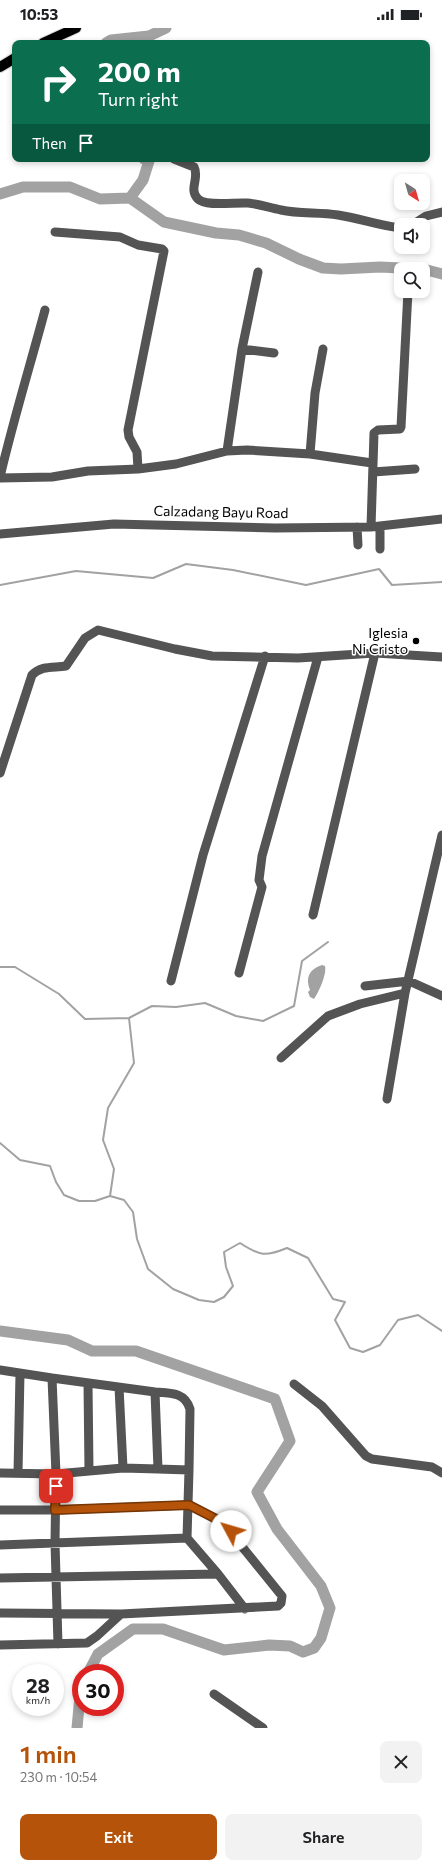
<!DOCTYPE html>
<html lang="en">
<head>
<meta charset="utf-8">
<style>
	body { margin:0; font-family:Commissioner,sans-serif; background:#f2f2f2; color:#202124; height:100vh; display:flex; flex-direction:column; font-size:15px; white-space:nowrap }
	* { box-sizing:border-box; margin:0 }
	p { font-size:13px; color:#757577 }
	.icon { flex:none; width:22px; height:22px; fill:none; stroke:currentColor; stroke-width:2; stroke-linecap:round; stroke-linejoin:round }
	.map { position:relative; height:1700px; overflow:hidden }
	.details { display:flex; flex-direction:column; background:#fff; flex:1 }
	.details>* { flex:none }
	.guide { position:absolute; left:12px; top:12px; width:418px; height:122px; border-radius:8px; box-shadow:0 2px 6px #0003; background:#0b6e4f; color:#fff; overflow:hidden }
	.needle { width:26px; rotate:143deg }
	.fabs { position:absolute; left:394px; top:146px; display:grid; gap:8px }
	.fabs a { display:grid; place-items:center; width:36px; height:36px; border-radius:8px; background:#fff; box-shadow:0 2px 6px #0003; font-size:20px }
	.speed { position:absolute; left:12px; top:1636px; display:flex; gap:8px; font-size:20px; font-weight:700; text-align:center }
	.speed>* { display:grid; place-content:center; width:52px; height:52px; border-radius:50%; background:#fff; box-shadow:0 2px 6px #0003; line-height:1 }
	.speed small { font-size:10px; font-weight:400 }
	.speed .limit { border:6px solid #d22; background:#fff; color:#111 }
	.pin { position:absolute; display:grid; place-items:center; width:34px; height:34px; color:#fff; margin:-17px; border-radius:8px; box-shadow:0 2px 6px #0006 }
	.me { position:absolute; width:44px; margin:-22px; rotate:309deg; stroke-linejoin:round; filter:drop-shadow(0 0 3px #0008) }
	.turn { display:flex; align-items:center; gap:14px; height:84px; padding:0 20px; font-size:18px }
	.turn .icon { width:52px; height:52px; stroke-width:2.5 }
	.turn b { display:block; font-size:28px; line-height:34px }
	.then { display:flex; align-items:center; height:38px; padding:0 20px; background:#0003; gap:8px; font-size:15px }
	.round { display:grid; place-items:center; flex:none; width:42px; height:42px; border-radius:8px; background:#f2f2f2 }
	.head { display:flex; align-items:center; justify-content:space-between; height:68px; padding:0 20px }
	h1 { font-size:24px; font-weight:600; line-height:30px; color:#b45309 }
	.primary-button { display:flex; gap:8px; margin-top:auto; padding:8px 20px }
	.primary-button a { flex:1; height:46px; border-radius:8px; background:#b45309; color:#fff; font-size:16px; font-weight:600; line-height:46px; text-align:center }
	.primary-button a+a { background:#f2f2f2; color:#202124 }
	.status { display:flex; justify-content:space-between; align-items:center; height:28px; padding:0 20px; background:#fff; direction:ltr }
	.status svg { height:11px; fill:currentColor }
	.map>svg:first-child { display:block }
	.water { fill:#a2a2a2 }
	.lines { fill:none; stroke-linecap:round; stroke-linejoin:round }
	.stream { stroke:#a2a2a2; stroke-width:2 }
	.river { stroke:#a2a2a2; stroke-width:11 }
	.major-casing { stroke:#dbdbdb; stroke-width:12 }
	.minor { stroke:#545454; stroke-width:9 }
	.major { stroke:#000; stroke-width:10 }
	.route-casing { stroke:#753606; stroke-width:10 }
	.route { stroke:#b45309; stroke-width:7 }
	.poi-dot { fill:#000; stroke:#fff; stroke-width:1.5 }
	.labels { text-anchor:middle; stroke-width:3; stroke-linejoin:round; paint-order:stroke }
	.street-label { font-size:14px; fill:#000; stroke:#fff }
	.poi-label { font-size:14px; fill:#000; stroke:#fff; text-anchor:end }
</style>
</head>
<body>
<div class="status"><b>10:53</b><svg viewBox="0 0 49 12"><path d="M0 12V9h3v3zM5 12V6h3v6zM10 12V3h3v9zM15 12V0h3v12zM26 1h20v11H26zM47 4h2v5h-2z"/></svg></div>
<div class="map">
<svg width="442" height="1700" viewBox="0 0 442 1700">
	<rect width="100%" height="100%" fill="#fff"/>
	<path class="water" d="M322,937L325,938C327,946 319,964 314,971L310,969L308,964L310,962C305,950 309,941 322,937Z"/>
	<g class="lines">
		<path class="stream" d="M0,557L76,543L153,550L186,536L233,542L306,557L379,541L392,557L442,554
			M0,939H15L59,966L85,991L129,990L134,1035L108,1080L103,1112L114,1141L110,1168
			M129,990L152,978L176,979L205,975L236,988L263,993L294,978L302,933L328,914
			M0,1115L20,1132L50,1138L56,1154L64,1167L79,1173H95L110,1168L124,1172L133,1184L137,1211L148,1241L173,1261L199,1272L214,1274L224,1269L233,1258L226,1239L224,1224L240,1215C260,1228 265,1229 287,1220L308,1230L333,1271L345,1274L335,1292L350,1320L363,1324L380,1317L398,1292L418,1287L442,1303"/>
		<path class="river" d="M106,15L111,12L149,8L166,0
			M0,166L23,159H70L100,171L130,170L143,152L149,133L144,131
			M130,170L164,194L216,205L239,207L266,215L299,231L323,240L341,241L380,239L422,241
			M423,241L442,246
			M0,1303L68,1312L92,1323H136L275,1371L290,1413L257,1464L277,1501L321,1558L330,1580L321,1610L314,1620L303,1624L290,1618L269,1617L224,1622L163,1601H133L98,1626L88,1645
			M77,1700L81,1657"/>
		<defs>
			<path id="major" d="M43,15L76,0
				M0,39L15,30"/>
		</defs>
		<use href="#major" class="major-casing"/>
		<path class="minor" d="M174,131L194,139C200,150 188,161 198,171C206,179 235,174 248,175C259,176 270,180 281,182C299,186 319,184 338,187C359,190 380,198 401,200
			M412,197L426,188L442,184
			M55,204L120,209L138,217L162,221L164,223L128,402L129,409L137,424L138,441
			M242,321L274,325
			M227,423L242,321L258,244
			M310,426L315,365L323,321
			M373,444L415,441
			M0,449C13,393 30,338 45,282
			M0,450L52,449L88,443L138,441L176,436L227,423L247,422L310,426L372,435
			M357,499L358,517
			M371,499L374,405L378,402L400,401L401,399L408,263
			M0,506L114,496L275,500L371,499L442,491
			M380,521V498
			M0,745L32,647C42,637 53,640 66,638L85,610L98,602L175,621L212,628L298,630L375,625L442,629
			M313,887L375,625
			M239,945L262,859L259,852L262,828L318,629
			M171,953L203,827L265,628
			M365,958L409,953L442,968
			M281,1030L328,988L360,976L405,965L442,807
			M387,1071L405,965
			M0,1342L52,1350
			M88,1355L89,1443
			M294,1356L322,1378L366,1428L372,1431L432,1439L442,1445
			M119,1359L123,1440
			M155,1364C170,1365 185,1364 190,1381L189,1442
			M0,1445L56,1446L123,1440L158,1441L155,1364L52,1350L56,1446L55,1515L58,1616
			M18,1445L20,1345
			M0,1482H55L189,1477L222,1494L282,1568L281,1575L278,1578L121,1586L0,1585
			M0,1517L187,1510
			M218,1546L245,1581
			M0,1550L218,1546L187,1510L189,1442L158,1441
			M0,1617L87,1615L97,1608L121,1586
			M214,1666L263,1700"/>
		<use href="#major" class="major"/>
	</g>
	<g class="lines">
		<defs>
			<path id="route" d="M56,1458L55,1482L189,1477L222,1494L231,1503"/>
		</defs>
		<use href="#route" class="route-casing"/>
		<use href="#route" class="route"/>
	</g>
	<circle class="poi-dot" cx="416" cy="613" r="4"/>
	<g class="labels">
		<g class="street-label">
			<text transform="translate(221 484) rotate(1)" y="5">Calzadang Bayu Road</text>
		</g>
		<g class="poi-label">
			<text x="408" y="610">Iglesia<tspan x="408" dy="16">Ni Cristo</tspan></text>
		</g>
	</g>
</svg>
<div class="fabs">
<a><svg class="needle" viewBox="-14 -14 28 28"><path d="M0-13l5 13h-10z" fill="#e53935"/><path d="M0 13l5-13h-10z" fill="#757577"/></svg></a>
<a><svg class="icon" aria-label="sound" viewBox="0 0 24 24"><path d="M4 9h4l5-4v14l-5-4H4zM17 9q2 3 0 6"/></svg></a>
<a><svg class="icon" aria-label="search" viewBox="0 0 24 24"><circle cx="10" cy="10" r="6"/><path d="M15 15l6 6"/></svg></a>
</div>
<div class="speed"><div>28<small>km/h</small></div><div class="limit">30</div></div>
<div class="pin" style="left:56px;top:1458px;background:#d93025"><svg class="icon" aria-label="arrive" viewBox="0 0 24 24"><path d="M6 21V4h12l-3 4 3 4H6"/></svg></div>
<svg class="me" style="left:231px;top:1503px" viewBox="-20 -20 40 40"><circle r="19" fill="#fff"/><path d="M0-13L10 11 0 6-10 11z" fill="#b45309"/></svg>
<div class="guide">
<div class="turn"><svg class="icon" aria-label="right" viewBox="0 0 24 24"><path d="M7 20v-9h11M14 6l5 5-5 5"/></svg><div><b>200 m</b>Turn right</div></div>
<div class="then">Then<svg class="icon" aria-label="arrive" viewBox="0 0 24 24"><path d="M6 21V4h12l-3 4 3 4H6"/></svg></div>
</div>
</div>
<section class="details">
<div class="head"><div><h1>1 min</h1><p>230 m · 10:54</p></div><a class="round"><svg class="icon" aria-label="close" viewBox="0 0 24 24"><path d="M6 6l12 12M18 6L6 18"/></svg></a></div>
<div class="primary-button"><a>Exit</a><a>Share</a></div>
</section>
</body>
</html>
